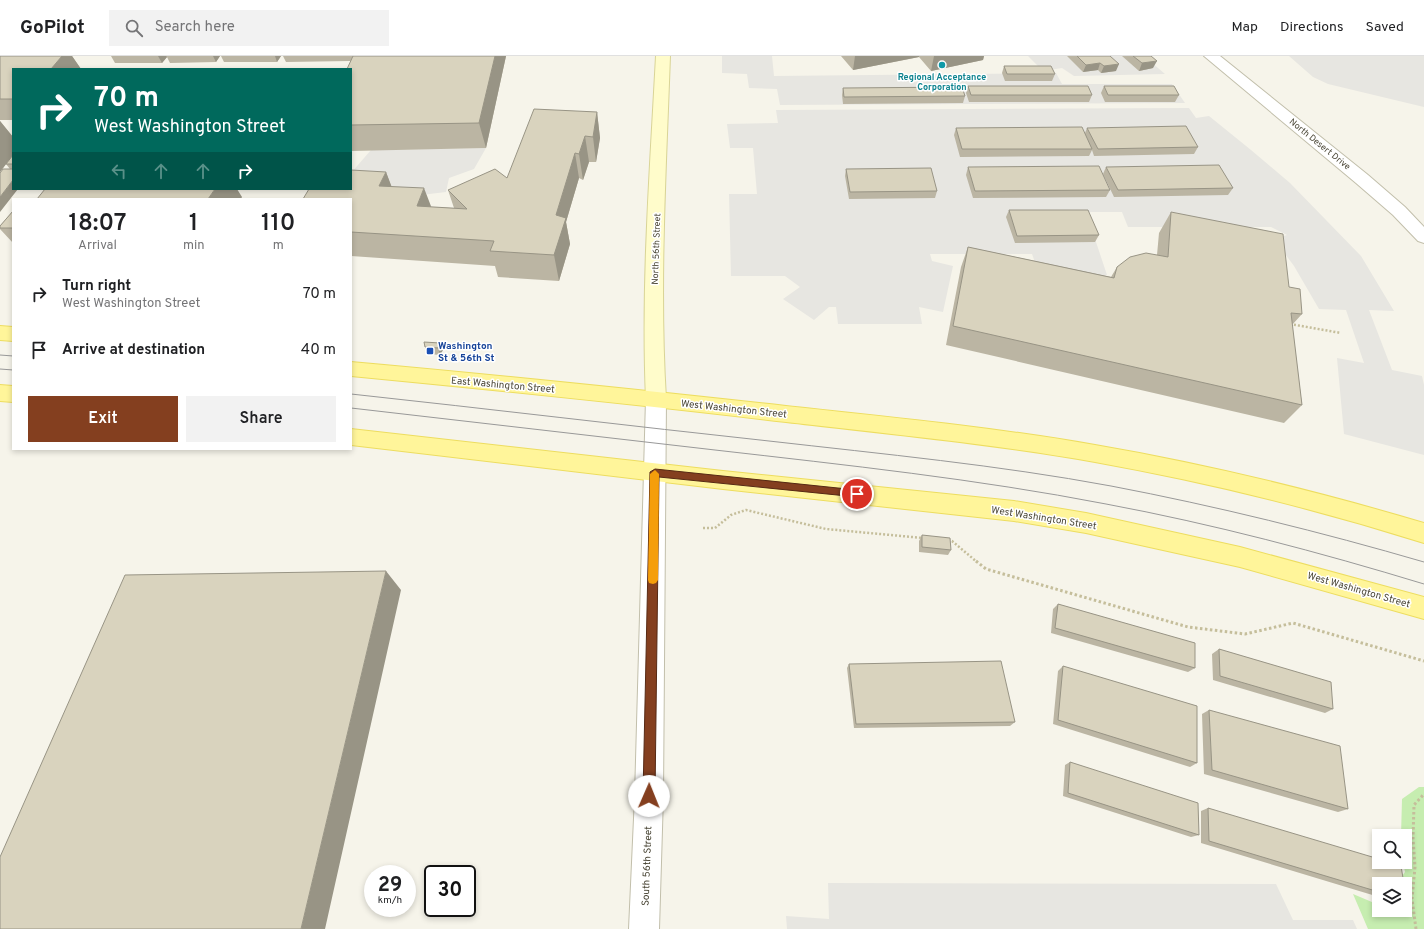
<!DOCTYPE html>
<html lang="en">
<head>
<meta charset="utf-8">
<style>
	body { margin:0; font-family:Overpass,sans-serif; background:#f2f2f2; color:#202124; height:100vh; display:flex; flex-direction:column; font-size:15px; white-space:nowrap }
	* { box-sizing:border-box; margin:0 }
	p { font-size:13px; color:#757577 }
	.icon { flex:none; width:22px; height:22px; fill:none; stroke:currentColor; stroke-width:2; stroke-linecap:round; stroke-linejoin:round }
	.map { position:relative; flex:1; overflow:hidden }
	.details { position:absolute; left:12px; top:142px; width:340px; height:252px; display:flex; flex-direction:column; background:#fff; border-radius:0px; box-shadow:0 2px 6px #0003 }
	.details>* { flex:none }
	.hud { position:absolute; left:12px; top:12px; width:340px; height:122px; border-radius:0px; box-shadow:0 2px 6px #0003; background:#00695c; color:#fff; overflow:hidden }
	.tools { position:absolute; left:1372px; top:773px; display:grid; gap:8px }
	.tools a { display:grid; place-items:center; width:40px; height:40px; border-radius:0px; background:#fff; box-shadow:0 2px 6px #0003; font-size:20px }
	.speed { position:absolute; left:364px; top:809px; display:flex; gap:8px; font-size:20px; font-weight:700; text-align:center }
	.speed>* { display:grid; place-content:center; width:52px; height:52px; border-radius:50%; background:#fff; box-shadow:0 2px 6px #0003; line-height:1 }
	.speed small { font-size:10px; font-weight:400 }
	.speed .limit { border:2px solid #111; border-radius:6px; background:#fff; color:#111 }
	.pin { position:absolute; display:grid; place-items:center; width:34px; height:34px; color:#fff; margin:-17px; border:2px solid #fff; border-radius:50%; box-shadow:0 1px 4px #0007 }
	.me { position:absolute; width:44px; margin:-22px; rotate:1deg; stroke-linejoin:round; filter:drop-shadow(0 0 3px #0008) }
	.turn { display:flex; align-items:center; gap:14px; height:84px; padding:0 16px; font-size:18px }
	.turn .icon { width:52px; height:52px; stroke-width:2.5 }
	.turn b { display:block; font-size:28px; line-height:34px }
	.lanes { display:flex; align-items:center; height:38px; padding:0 16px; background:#0003; justify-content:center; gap:20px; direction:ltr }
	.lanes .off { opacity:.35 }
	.eta { display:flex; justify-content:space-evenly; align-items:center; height:68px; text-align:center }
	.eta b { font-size:24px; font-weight:600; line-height:28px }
	.action { display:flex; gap:8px; margin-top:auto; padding:8px 16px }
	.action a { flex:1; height:46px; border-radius:0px; background:#843f1f; color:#fff; font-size:16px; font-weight:600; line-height:46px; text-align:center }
	.action a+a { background:#f2f2f2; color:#202124 }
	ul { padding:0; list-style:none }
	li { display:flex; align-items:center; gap:12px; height:56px; padding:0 16px }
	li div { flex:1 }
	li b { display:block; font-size:15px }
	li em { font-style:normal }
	header { display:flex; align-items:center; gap:24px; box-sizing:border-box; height:56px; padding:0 20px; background:#fff; border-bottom:1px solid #e0e0e0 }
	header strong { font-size:19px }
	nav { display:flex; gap:22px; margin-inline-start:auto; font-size:14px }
	.search { width:280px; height:36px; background:#f2f2f2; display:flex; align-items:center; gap:10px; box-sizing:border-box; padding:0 14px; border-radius:0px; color:#757577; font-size:15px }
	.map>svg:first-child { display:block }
	.green { fill:#c6edb0 }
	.parking { fill:#e7e6e1 }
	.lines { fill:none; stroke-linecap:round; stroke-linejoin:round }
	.street-casing { stroke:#c2bfab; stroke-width:2 }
	.secondary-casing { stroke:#d9d496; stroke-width:2 }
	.primary-casing { stroke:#eddd60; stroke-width:2 }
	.path-far1 { stroke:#c5be9b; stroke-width:2.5; stroke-dasharray:2 2; stroke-linecap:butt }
	.path { stroke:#c5be9b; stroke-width:3; stroke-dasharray:2.5 2.5; stroke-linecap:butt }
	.street { fill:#fff; fill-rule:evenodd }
	.secondary { fill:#fffccb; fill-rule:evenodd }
	.primary { fill:#fff59a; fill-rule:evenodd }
	.tram { stroke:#999; stroke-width:1 }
	.wall { fill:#bbb5a3 }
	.shaded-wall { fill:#989485 }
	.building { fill:#d9d3be; stroke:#989485 }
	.route { fill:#843f1f; stroke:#562914 }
	.slow { fill:#f59e0b }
	.culture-dot { fill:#0f9aa8; stroke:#fff; stroke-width:1.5 }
	.transit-dot { fill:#1a4fb4; stroke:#fff; stroke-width:1.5 }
	.labels { text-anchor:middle; stroke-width:3; stroke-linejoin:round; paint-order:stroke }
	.far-culture-label { font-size:9px; font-weight:bold; fill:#0d838f; stroke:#fff }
	.far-street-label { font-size:9px; fill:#4b4737; stroke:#fff }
	.transit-label { font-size:10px; font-weight:bold; fill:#164399; stroke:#fff; text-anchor:start }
	.street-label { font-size:10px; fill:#4b4737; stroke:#fff }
</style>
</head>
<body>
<header>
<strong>GoPilot</strong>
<div class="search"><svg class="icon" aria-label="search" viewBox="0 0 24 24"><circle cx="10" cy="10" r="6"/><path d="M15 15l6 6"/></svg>Search here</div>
<nav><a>Map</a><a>Directions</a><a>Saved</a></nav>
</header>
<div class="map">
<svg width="1424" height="873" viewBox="0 0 1424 873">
	<rect width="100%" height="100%" fill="#f6f4ea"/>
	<path class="green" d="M1419,731H1424V873H1368L1353,838L1379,849V854H1391L1407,861L1405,849V828H1400L1399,824L1405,816L1403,806H1405V780H1401L1402,743Z"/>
	<path class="parking" d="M722,0H772L774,20L1056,17L1062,28H1172L1185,47L780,49L777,33L749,32L747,18L722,17Z
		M1028,0H1144L1165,18L1074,20L1062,12L1043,15Z
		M1289,0H1424V51L1328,28L1313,21Z
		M1189,52L1196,62L1209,60L1251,94L1290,127L1361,200L1394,255L1369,254L1392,314L1422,320L1424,329V399L1344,378L1337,302L1364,307L1346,254L1319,253L1294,210L1274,183L1287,179L1271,171H1128L1122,156H1086L1107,219L1040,220L1032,198H930L932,205L953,210L943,256L919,251L922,268H838L836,251H829L814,264L783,243L800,231L785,220H731L729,138H757L753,92H730L727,68L778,67L776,54Z
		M486,92L474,113L449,122L446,136L396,142L351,133V117L371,94Z
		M828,827L1276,828L1293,864H1353L1357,873H787L786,860L829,863Z"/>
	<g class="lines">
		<defs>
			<path id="street" d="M1204,0H1220L1368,119L1405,151L1424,171V187L1418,185L1393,159L1356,127Z
				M656,335L663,337L666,343L663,740L659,873H629L635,740L646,343L649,337Z"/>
			<path id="secondary" d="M656,0H670C666,114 659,229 666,343L663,349L656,351L649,349L646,343C641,229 650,114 656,0Z"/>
			<path id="primary" d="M0,270L13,271V285L0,284Z
				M351,306C496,319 641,334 786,350C889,361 992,371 1095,389C1206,408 1316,435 1424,467V487C1316,453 1207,426 1095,406C993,388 889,378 786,366C641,349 496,334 351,320Z
				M0,329L13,330V346L0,345Z
				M351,373L723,415L1014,445L1086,457L1240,491L1424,541V563L1240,511L1086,477L1014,465L723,433L351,389Z"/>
		</defs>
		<use href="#street" class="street-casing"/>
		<use href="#secondary" class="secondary-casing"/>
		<use href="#primary" class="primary-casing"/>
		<path class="path-far1" d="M1290,268L1341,277
			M703,472H715L731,459L746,454L826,473L923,482
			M948,484L952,485L977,506"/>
		<path class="path" d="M976,505L986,513L1188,571L1245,578L1293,567L1424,605
			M1416,873L1412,843L1415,811L1413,782L1414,749L1424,738"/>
		<use href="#street" class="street"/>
		<use href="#secondary" class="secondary"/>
		<use href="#primary" class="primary"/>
		<path class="tram" d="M0,299L13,300
			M0,313L13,314
			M351,338C490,353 630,370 769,385C883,398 998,409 1111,430C1216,450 1321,476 1424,506
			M351,352C472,366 594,380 715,394C846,409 977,423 1106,448C1213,468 1319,496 1424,528"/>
	</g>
	<path class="wall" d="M0,0H72L81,13H13V64H0Z
		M111,0H220L216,6L170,7L167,1L162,7H115Z
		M221,0H281L277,6H224Z
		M283,0H506L486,92L351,95V13L350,5L286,6Z
		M841,0H984L983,4L931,15L919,1L853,14Z
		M1067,0H1110L1116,15L1101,17L1098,14L1083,16Z
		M1122,0H1151L1153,12L1139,15Z
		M1004,10L1055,18L1052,25H1005L1002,17Z
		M968,30L1092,39L1089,46H969L966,37Z
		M1104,30L1179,39L1175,46H1105L1101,37Z
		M843,32L965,40L963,47L843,48L842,39Z
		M597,56L600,82L596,106H589L583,124L579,122L566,166L570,188L559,225L498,221L495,210L351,200V143L386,116L391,130L431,151L454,152L448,134L507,122Z
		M0,65L13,81V133L10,113L6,108L0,116Z
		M956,72L1085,77L1087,72L1198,91L1194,98L1094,100L1092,94L1089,100L960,101L954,79Z
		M968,111L1110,134L1106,141L973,142L966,119Z
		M1106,111L1233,132L1228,139L1114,141L1103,118Z
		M846,113L937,135L935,142L849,143L845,120Z
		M1009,154L1099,179L1095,186L1015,187L1006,161Z
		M13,155V187L0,173V170Z
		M1171,156L1289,231L1302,258L1292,269L1302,349L1284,367L946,289L961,211L968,191L1111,221L1117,211L1157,199L1159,177Z
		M424,286L443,294L440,299L428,298L425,291Z
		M922,479L951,494L948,499L919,496V485Z
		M1058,548L1195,612L1188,616L1051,577L1053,553Z
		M1219,593L1333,653L1325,657L1213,624L1212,598Z
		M849,608L1015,666L1010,670L854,672L847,612Z
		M1063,610L1197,707L1190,711L1053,668L1058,615Z
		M1209,654L1348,753L1338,756L1204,718L1202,658Z
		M1070,706L1199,779L1191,781L1063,740L1065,709Z
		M1208,752L1379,828V841L1201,787V755Z"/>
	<path class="shaded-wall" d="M62,0H72L81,13H51Z
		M158,0H166L167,1L162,7Z
		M213,0H220L216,6Z
		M275,0H281L277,6Z
		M495,0H506L486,92L479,67Z
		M855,0H919V1L853,14Z
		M934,0H984L983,4L931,15Z
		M1157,5L1153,12L1139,15L1142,7Z
		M1100,7L1098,14L1083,16L1086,9Z
		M1119,8L1116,15L1101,17L1104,10Z
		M597,56L600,82L596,106L593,81Z
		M0,65L13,81V99L0,116Z
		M585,80L589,106L583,124L579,98Z
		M575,97L579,122L566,166L570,188L559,225L554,199L556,159Z
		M386,116L396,142L379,130Z
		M13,124V133H18L0,156V141Z
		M424,132L434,158L417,150Z
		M215,133H237L242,141L241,143H208Z
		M440,287L443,294L440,299L438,292Z
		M386,515L401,534L325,873H301Z"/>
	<path class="building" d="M0,0H62L51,13H13V43H0Z
		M353,0H495L479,67L351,69V13H347Z
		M1077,0H1110L1119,8L1104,10L1100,7L1086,9Z
		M1133,0H1151L1157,5L1142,7Z
		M1004,10H1051L1055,18H1007Z
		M968,30H1088L1092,39H971Z
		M1104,30H1174L1179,39H1108Z
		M962,31L965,40L844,41L843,32Z
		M534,53L597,56L593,81L585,80L579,98L575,97L556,159L566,162L554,199L490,195L494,185L351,176V143H303L309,133H351V114L386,116L379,130L424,132L417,150L467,153L448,134L495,113L507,122Z
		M1186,70L1198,91L1098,93L1087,72Z
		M1082,71L1092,93H962L956,72Z
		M13,99V108H6Z
		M1219,109L1233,132L1118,134L1106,111Z
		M1099,110L1110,134L975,135L968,111Z
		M931,112L937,135L850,136L846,113Z
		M3,113H13V124L0,141V117Z
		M45,133H215L208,143H37Z
		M1009,154H1088L1099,179L1017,180Z
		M13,155V172H0V170Z
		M1171,156L1283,178L1289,231L1300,233L1302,258L1291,257L1302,349L953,270L968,191L1114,222L1117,211L1130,201L1146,197L1168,201Z
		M424,286L440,287L438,292L425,291Z
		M922,479L950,482L951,494L922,491Z
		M386,515L301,873H0V801L125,519Z
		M1058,548L1195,587V612L1055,572Z
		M1219,593L1331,626L1333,653L1220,620Z
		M1001,605L1015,666L856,668L849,608Z
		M1063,610L1197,650V707L1058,664Z
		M1209,654L1340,690L1348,753L1212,714Z
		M1070,706L1198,747L1199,779L1068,737Z
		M1208,752L1379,803V806H1389L1401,810L1404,828H1379V836L1209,785Z
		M1405,833L1407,845L1405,844Z"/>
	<path class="route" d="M655,413L857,434L861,435L862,438L861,440L857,441L659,421L655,740L653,744L649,746L645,744L643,740L650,416Z"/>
	<path class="slow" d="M655,414L659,418L658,524L656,527L653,528L649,527L648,524L650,418Z"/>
	<circle class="culture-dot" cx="942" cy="9" r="4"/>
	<rect class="transit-dot" x="426" y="291" width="8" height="8" rx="2"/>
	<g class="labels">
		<g class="far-culture-label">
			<text x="942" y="24">Regional Acceptance<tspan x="942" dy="10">Corporation</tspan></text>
		</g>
		<g class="far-street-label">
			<text transform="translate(1320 88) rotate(39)" y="3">North Desert Drive</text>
			<text transform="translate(656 193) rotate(-88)" y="3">North 56th Street</text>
		</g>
		<g class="transit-label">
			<text x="438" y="293">Washington<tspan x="438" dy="12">St &amp; 56th St</tspan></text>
		</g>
		<g class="street-label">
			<text transform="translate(503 328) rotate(5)" y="4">East Washington Street</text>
			<text transform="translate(734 352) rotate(6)" y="4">West Washington Street</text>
			<text transform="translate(1044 461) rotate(9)" y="4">West Washington Street</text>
			<text transform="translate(1359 533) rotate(16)" y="4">West Washington Street</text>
			<text transform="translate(646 810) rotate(-88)" y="4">South 56th Street</text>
		</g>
	</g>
</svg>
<div class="tools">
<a><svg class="icon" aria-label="search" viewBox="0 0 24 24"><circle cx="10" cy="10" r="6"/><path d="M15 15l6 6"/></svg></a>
<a><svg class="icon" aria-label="layers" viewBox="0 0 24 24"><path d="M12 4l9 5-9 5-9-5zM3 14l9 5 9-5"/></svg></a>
</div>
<div class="speed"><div>29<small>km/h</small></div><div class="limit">30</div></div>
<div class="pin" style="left:857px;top:438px;background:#d93025"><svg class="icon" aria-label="arrive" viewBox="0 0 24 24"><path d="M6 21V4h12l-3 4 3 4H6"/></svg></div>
<svg class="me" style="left:649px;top:740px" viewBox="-20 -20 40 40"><circle r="19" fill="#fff"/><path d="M0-13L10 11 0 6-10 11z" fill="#843f1f"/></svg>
<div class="hud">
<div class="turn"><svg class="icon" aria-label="right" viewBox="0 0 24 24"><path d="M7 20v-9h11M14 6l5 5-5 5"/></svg><div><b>70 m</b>West Washington Street</div></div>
<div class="lanes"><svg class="icon off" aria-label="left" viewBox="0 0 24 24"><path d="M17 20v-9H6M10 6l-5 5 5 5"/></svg><svg class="icon off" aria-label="ahead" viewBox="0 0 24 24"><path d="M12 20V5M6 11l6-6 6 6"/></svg><svg class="icon off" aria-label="ahead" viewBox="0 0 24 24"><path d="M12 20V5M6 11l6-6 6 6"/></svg><svg class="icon" aria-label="right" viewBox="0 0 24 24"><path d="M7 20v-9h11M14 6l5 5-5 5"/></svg></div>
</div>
<section class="details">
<div class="eta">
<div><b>18:07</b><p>Arrival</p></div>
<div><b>1</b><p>min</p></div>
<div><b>110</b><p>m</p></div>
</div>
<ul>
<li><svg class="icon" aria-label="right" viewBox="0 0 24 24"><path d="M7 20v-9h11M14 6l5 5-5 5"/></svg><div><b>Turn right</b><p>West Washington Street</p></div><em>70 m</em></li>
<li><svg class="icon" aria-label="arrive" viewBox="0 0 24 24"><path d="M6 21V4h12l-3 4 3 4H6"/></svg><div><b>Arrive at destination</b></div><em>40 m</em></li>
</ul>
<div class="action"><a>Exit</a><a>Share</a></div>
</section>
</div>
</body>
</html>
